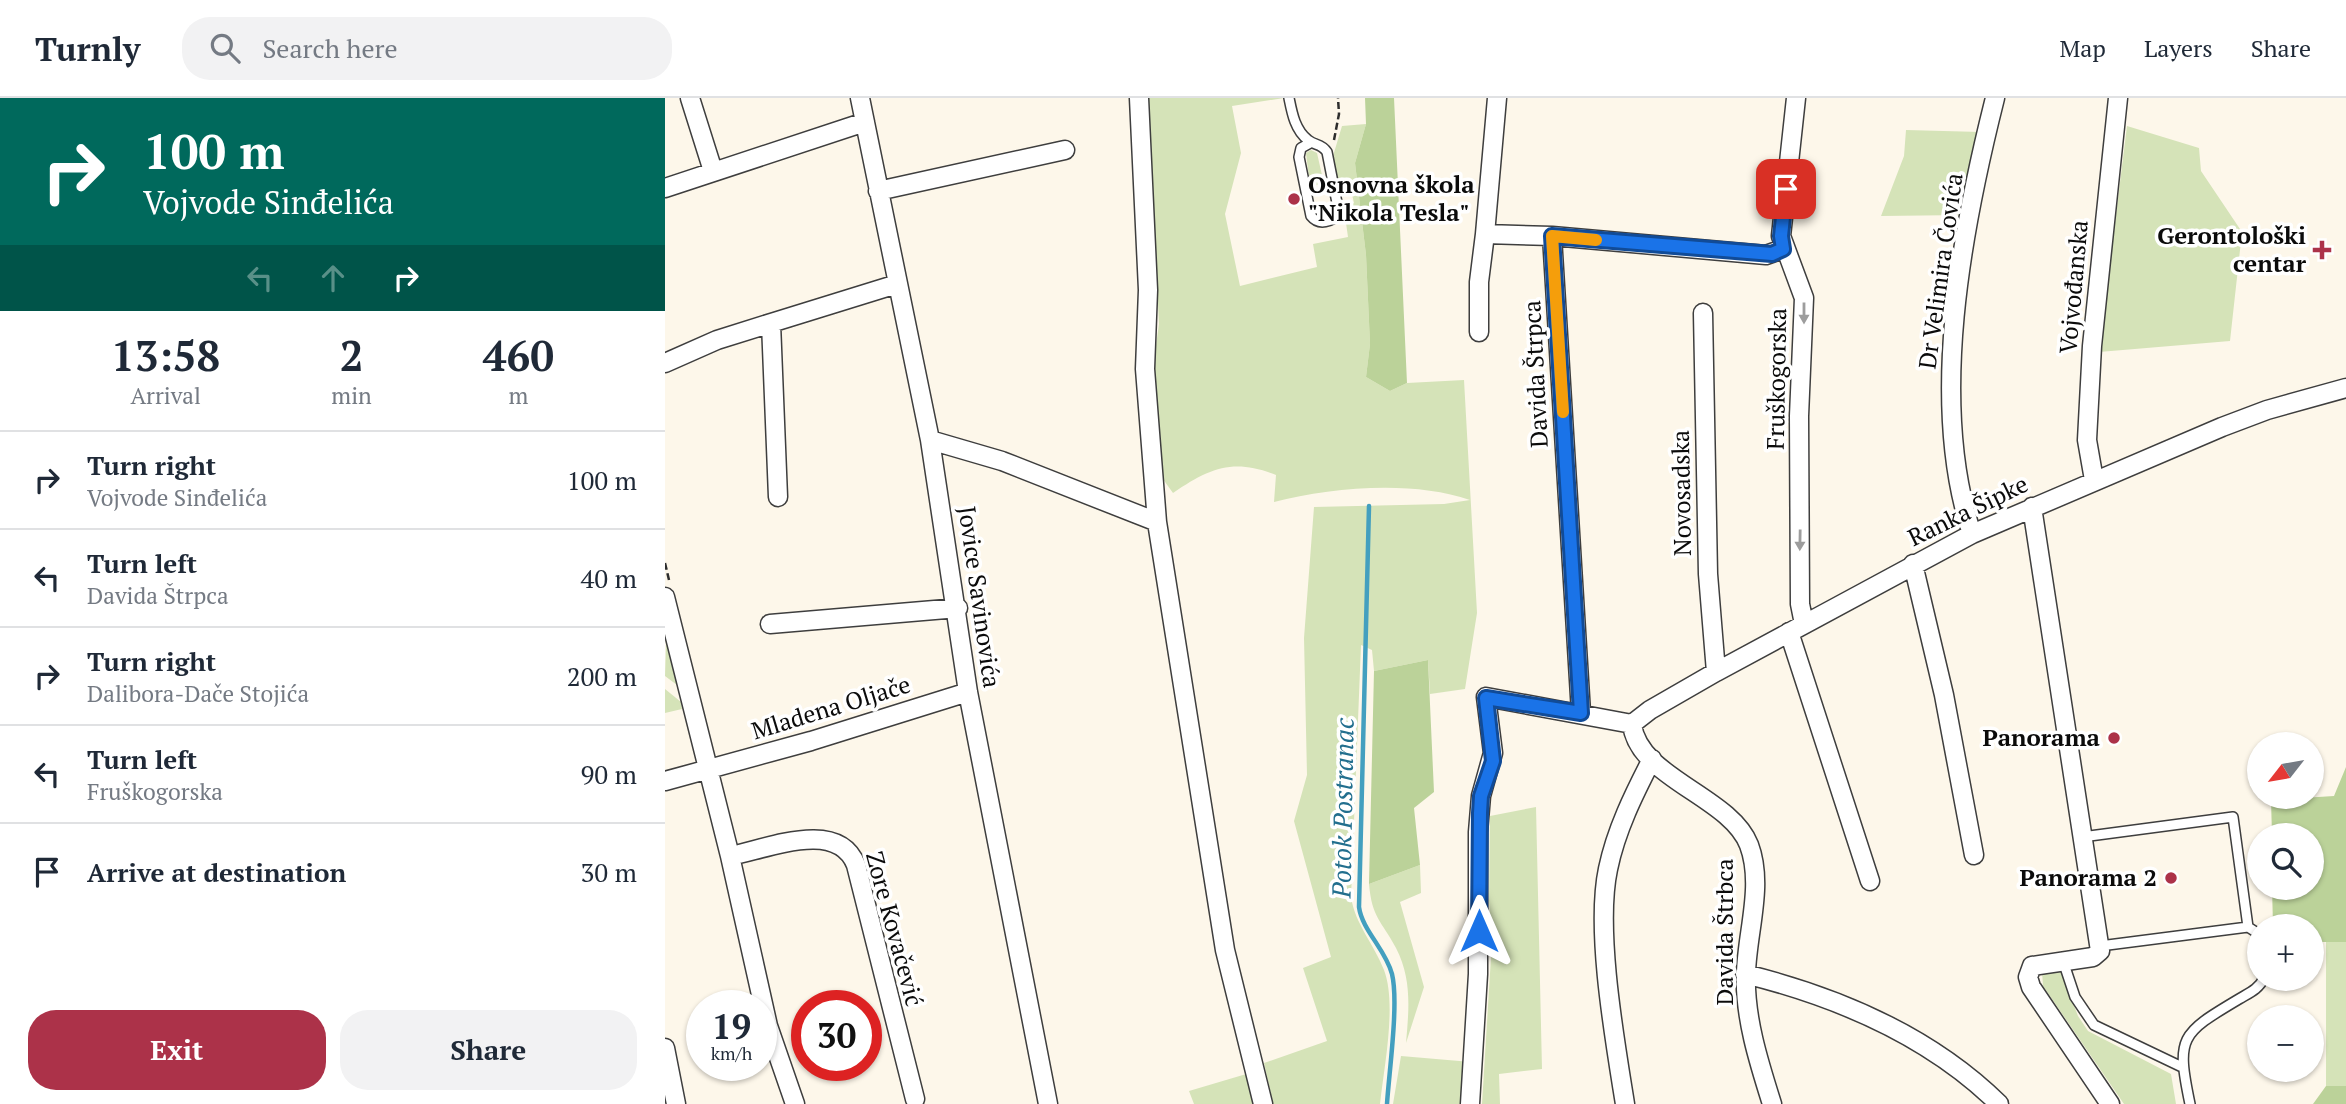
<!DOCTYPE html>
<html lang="en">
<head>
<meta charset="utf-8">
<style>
	body { margin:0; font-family:"PT Serif",serif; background:#f2f2f3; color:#1f2937; height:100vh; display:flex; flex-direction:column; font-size:26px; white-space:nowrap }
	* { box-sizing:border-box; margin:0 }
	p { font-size:23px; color:#747a83 }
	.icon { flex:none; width:38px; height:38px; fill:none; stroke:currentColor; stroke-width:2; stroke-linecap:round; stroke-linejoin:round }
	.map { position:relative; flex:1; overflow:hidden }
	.sheet { display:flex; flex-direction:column; background:#fff; width:665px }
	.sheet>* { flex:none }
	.banner { background:#00695c; color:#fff; overflow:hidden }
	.needle { width:46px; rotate:239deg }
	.buttons { position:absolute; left:1582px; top:634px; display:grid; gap:14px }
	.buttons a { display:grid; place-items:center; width:77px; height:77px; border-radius:50%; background:#fff; box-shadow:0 2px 5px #0004; font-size:35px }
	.speed { position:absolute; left:21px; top:892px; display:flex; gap:14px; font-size:35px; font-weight:700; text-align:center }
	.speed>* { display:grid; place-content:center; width:91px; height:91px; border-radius:50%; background:#fff; box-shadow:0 2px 5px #0004; line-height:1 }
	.speed small { font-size:18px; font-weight:400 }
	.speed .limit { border:10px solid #d22; background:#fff; color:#111 }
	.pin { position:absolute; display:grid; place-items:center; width:60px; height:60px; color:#fff; margin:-30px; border-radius:14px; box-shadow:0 4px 10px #0006 }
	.me { position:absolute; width:77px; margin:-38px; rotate:0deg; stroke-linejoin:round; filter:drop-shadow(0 0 5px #0008) }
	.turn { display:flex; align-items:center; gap:24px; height:147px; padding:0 28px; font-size:32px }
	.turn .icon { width:91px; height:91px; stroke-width:2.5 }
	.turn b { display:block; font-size:49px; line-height:60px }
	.lanes { display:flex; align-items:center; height:66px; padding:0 28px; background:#0003; justify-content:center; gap:35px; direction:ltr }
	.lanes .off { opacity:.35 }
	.eta { display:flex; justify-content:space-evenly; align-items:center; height:119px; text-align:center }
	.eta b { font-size:42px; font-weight:800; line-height:49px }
	.cta { display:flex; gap:14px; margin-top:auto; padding:14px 28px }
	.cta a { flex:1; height:80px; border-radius:28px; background:#ac3249; color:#fff; font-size:28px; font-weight:800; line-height:80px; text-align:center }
	.cta a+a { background:#f2f2f3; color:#1f2937 }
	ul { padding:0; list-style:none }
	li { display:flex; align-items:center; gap:21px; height:98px; padding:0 28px; border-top:2px solid #e0e1e3 }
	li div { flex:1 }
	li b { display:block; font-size:26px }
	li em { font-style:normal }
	header { display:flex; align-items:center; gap:42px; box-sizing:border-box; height:98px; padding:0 35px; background:#fff; border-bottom:2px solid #e0e1e3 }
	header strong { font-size:33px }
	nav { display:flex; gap:38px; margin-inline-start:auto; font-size:24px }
	.search { width:490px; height:63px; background:#f2f2f3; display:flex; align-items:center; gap:18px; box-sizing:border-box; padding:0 24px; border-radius:28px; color:#747a83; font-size:26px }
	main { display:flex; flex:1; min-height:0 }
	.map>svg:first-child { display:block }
	.green { fill:#d5e3b8 }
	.forest { fill:#bbd299 }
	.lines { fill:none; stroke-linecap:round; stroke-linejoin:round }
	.stream { stroke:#439fbf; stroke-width:4.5 }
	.lane-casing { stroke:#3e3e3e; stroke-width:12 }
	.street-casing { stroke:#3e3e3e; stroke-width:21 }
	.path { stroke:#2d2d2d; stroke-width:2.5; stroke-dasharray:7 3.5; stroke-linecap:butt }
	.lane { stroke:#fff; stroke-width:9 }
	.street { stroke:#fff; stroke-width:18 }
	.oneway { fill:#9d9d9d }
	.route-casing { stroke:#114b97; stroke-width:18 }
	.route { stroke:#1a73e8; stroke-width:12 }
	.slow { stroke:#f59e0b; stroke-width:12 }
	.poi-dot { fill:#ac3249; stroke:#fff; stroke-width:2.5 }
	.labels { text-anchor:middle; stroke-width:7; stroke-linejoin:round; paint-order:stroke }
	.poi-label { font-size:24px; font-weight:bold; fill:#0b0b0b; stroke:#fff; text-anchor:end }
	.street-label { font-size:24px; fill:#0b0b0b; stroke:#fff }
	.water-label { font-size:26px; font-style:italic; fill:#226f8e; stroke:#fff }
</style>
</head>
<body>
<header>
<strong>Turnly</strong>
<div class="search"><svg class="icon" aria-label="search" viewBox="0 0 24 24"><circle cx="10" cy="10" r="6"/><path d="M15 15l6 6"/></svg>Search here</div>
<nav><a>Map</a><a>Layers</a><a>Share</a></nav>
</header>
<main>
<section class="sheet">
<div class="banner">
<div class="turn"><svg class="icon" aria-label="right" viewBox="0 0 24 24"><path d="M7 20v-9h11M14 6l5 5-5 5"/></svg><div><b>100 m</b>Vojvode Sinđelića</div></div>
<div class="lanes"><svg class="icon off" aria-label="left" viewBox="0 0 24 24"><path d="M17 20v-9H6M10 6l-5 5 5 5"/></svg><svg class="icon off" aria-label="ahead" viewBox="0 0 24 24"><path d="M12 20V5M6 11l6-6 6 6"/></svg><svg class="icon" aria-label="right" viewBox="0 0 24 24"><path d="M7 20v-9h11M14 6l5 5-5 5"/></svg></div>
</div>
<div class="eta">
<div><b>13:58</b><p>Arrival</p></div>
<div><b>2</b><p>min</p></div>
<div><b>460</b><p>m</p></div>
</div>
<ul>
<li><svg class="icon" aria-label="right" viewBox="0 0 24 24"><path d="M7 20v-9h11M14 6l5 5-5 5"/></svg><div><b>Turn right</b><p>Vojvode Sinđelića</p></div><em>100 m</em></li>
<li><svg class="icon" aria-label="left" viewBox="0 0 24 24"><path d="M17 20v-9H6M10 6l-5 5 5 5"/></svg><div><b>Turn left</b><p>Davida Štrpca</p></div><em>40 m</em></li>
<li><svg class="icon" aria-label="right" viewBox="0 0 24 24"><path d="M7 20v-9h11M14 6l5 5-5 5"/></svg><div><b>Turn right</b><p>Dalibora-Dače Stojića</p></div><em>200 m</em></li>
<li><svg class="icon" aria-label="left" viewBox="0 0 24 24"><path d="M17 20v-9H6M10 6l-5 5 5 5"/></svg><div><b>Turn left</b><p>Fruškogorska</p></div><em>90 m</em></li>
<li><svg class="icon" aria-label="arrive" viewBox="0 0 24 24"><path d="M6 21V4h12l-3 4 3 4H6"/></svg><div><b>Arrive at destination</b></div><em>30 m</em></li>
</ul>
<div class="cta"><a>Exit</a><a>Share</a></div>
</section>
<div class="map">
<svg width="1681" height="1006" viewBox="0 0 1681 1006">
	<rect width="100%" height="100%" fill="#fdf7ea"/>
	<path class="green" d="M483,0H619L567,8L576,55L560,116L575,188L652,169L648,146L683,139L679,111L689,105L685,88L674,90L668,58L677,28L701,26L690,65L701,157L705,246L701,279L725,293L742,285L799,282L812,515L800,591L765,596L763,562L709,573L707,552L696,547L686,799C690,826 709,846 719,872C732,906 719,969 715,1006H608L599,965L662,943L638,870L666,859L629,723L642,677L639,540L649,409L779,406L805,402C748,382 667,389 609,404L611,377C568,360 545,370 508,395L495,377L488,269L494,226Z
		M1462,28L1534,50L1536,73L1577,134L1565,243L1434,254Z
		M1241,32L1316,34L1299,117L1216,118L1239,58Z
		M646,52L652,55L659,86L645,88L641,55Z
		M1,545L12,587L0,578Z
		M0,591L16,604L17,611L0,615Z
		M871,709L877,971L834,976L835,1006H817L827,843L824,802L825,718Z
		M755,767L756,795L735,804L759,889L741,945C744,911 747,881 731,850C716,822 707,820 704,786Z
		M1661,842L1681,844V988H1661Z
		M1395,871L1413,918L1423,933L1506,976L1511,1006H1459L1378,888L1377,873Z
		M736,958L806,964L804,1006H728Z
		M588,974L596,1006H529L524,993Z"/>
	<path class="forest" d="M700,0H729L742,285L725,293L701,279L705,246L701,157L690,65L701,26Z
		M763,562L769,694L749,710L755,767L704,786L709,573Z
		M1681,669V844H1647V828H1608L1607,789H1647V737H1607L1606,702L1669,698Z
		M1661,988H1681V1006H1648Z"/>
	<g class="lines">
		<path class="stream" d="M704,408L694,809C697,832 721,852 727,876C734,905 724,974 722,1006"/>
		<defs>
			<path id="lane" d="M624,0C627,15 630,32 643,42C650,48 656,45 662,54L674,115C667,124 654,128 646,118L634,59L636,50L645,45
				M1417,739L1568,719L1583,829
				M1435,848L1583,829L1594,836
				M1398,863L1410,899L1429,927L1517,969
				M1525,1006C1511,939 1515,936 1574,901C1584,895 1594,891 1599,880"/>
			<path id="street" d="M25,0L48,73
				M195,0L265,342L303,594L383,1006
				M474,0L483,192L480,271L492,424
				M832,0L820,136L887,138L916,615
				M1131,0L1116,138L1139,200L1134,318L1135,506L1139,526
				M0,90L200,24
				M213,93L400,52
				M887,138L1101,157L1118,151
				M1038,215L1043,476L1051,574
				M814,234V184L820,136
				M0,265L52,242L106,225
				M265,342L337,363L492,424L560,852L598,1006
				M1429,382L1422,342L1427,248L1453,0
				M113,399L106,225L232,186
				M1367,409L1435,853L1428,859L1367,868L1363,879L1366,889L1445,1006
				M1307,436C1263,305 1297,131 1330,0
				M1248,466L1279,597L1309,757
				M0,499L65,758
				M105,526L293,510
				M1124,534L1205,783
				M967,626L985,612L1051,574L1307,436L1557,329L1602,312L1681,290
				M967,626C973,680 1065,698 1084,747C1099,787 1082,834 1081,875C1079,918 1094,965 1107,1006
				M0,683L146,643L303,594
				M1080,876C1173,899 1265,938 1334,1006
				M0,950L11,1006
				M130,1006L103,928L65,758C102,751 173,720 191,767L250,1001
				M805,1006L813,876V734L816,698L828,655L821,599L967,626
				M960,1006C950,943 930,832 943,771C951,732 969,696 987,661"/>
		</defs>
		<use href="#lane" class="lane-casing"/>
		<use href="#street" class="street-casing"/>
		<path class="path" d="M669,42L674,16L673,0
			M0,465L4,482"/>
		<use href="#lane" class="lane"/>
		<use href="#street" class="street"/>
	</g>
	<defs><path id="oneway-solid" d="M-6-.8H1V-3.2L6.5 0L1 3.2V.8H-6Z" transform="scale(1.75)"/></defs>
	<g class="oneway">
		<use href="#oneway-solid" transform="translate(1139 215) rotate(90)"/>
		<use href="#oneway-solid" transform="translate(1135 442) rotate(91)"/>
	</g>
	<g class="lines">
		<defs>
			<path id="route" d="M814,833L815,715L816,698L828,663L821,600L916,615L887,138L1107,156L1118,151L1116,138L1121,91"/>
		</defs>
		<use href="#route" class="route-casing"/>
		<use href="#route" class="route"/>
		<path class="slow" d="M898,314L887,138L931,142"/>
	</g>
	<g class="poi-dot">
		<circle cx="629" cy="101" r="7"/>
		<path d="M1653.5 141.5h7v7h7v7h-7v7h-7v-7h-7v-7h7z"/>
		<circle cx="1449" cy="640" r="7"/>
		<circle cx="1506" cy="780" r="7"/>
	</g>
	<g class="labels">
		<g class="poi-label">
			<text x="643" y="95" text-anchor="start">Osnovna škola<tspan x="643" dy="28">"Nikola Tesla"</tspan></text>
			<text x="1641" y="146">Gerontološki<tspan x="1641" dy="28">centar</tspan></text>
			<text x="1435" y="648">Panorama</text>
			<text x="1492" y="788">Panorama 2</text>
		</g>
		<g class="street-label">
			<text transform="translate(1276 173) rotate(-82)" y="8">Dr Velimira Čovića</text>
			<text transform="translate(1409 189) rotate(-85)" y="8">Vojvođanska</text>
			<text transform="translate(871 276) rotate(-93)" y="8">Davida Štrpca</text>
			<text transform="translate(1112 281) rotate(-89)" y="8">Fruškogorska</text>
			<text transform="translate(1017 395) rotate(-91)" y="8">Novosadska</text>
			<text transform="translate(1303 413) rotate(-26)" y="8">Ranka Šipke</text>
			<text transform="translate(314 499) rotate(82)" y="8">Jovice Savinovića</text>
			<text transform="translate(166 610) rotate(-17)" y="8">Mladena Oljače</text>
			<text transform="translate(229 831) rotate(75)" y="8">Zore Kovačević</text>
			<text transform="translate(1060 834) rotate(-90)" y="8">Davida Štrbca</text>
		</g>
		<g class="water-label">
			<text transform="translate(678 710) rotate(-89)" y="9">Potok Postranac</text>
		</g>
	</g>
</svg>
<div class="buttons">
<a><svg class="needle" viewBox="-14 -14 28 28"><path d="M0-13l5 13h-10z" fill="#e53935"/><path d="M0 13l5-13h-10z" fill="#747a83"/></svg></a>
<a><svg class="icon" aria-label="search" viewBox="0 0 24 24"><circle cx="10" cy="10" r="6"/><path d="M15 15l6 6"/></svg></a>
<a>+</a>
<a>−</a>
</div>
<div class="speed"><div>19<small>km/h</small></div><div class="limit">30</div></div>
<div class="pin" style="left:1121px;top:91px;background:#d93025"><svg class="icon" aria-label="arrive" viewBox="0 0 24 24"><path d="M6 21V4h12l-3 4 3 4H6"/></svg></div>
<svg class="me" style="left:814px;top:833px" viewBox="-20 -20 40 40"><path d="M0-17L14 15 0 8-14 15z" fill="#1a73e8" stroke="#fff" stroke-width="4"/></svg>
</div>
</main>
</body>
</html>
